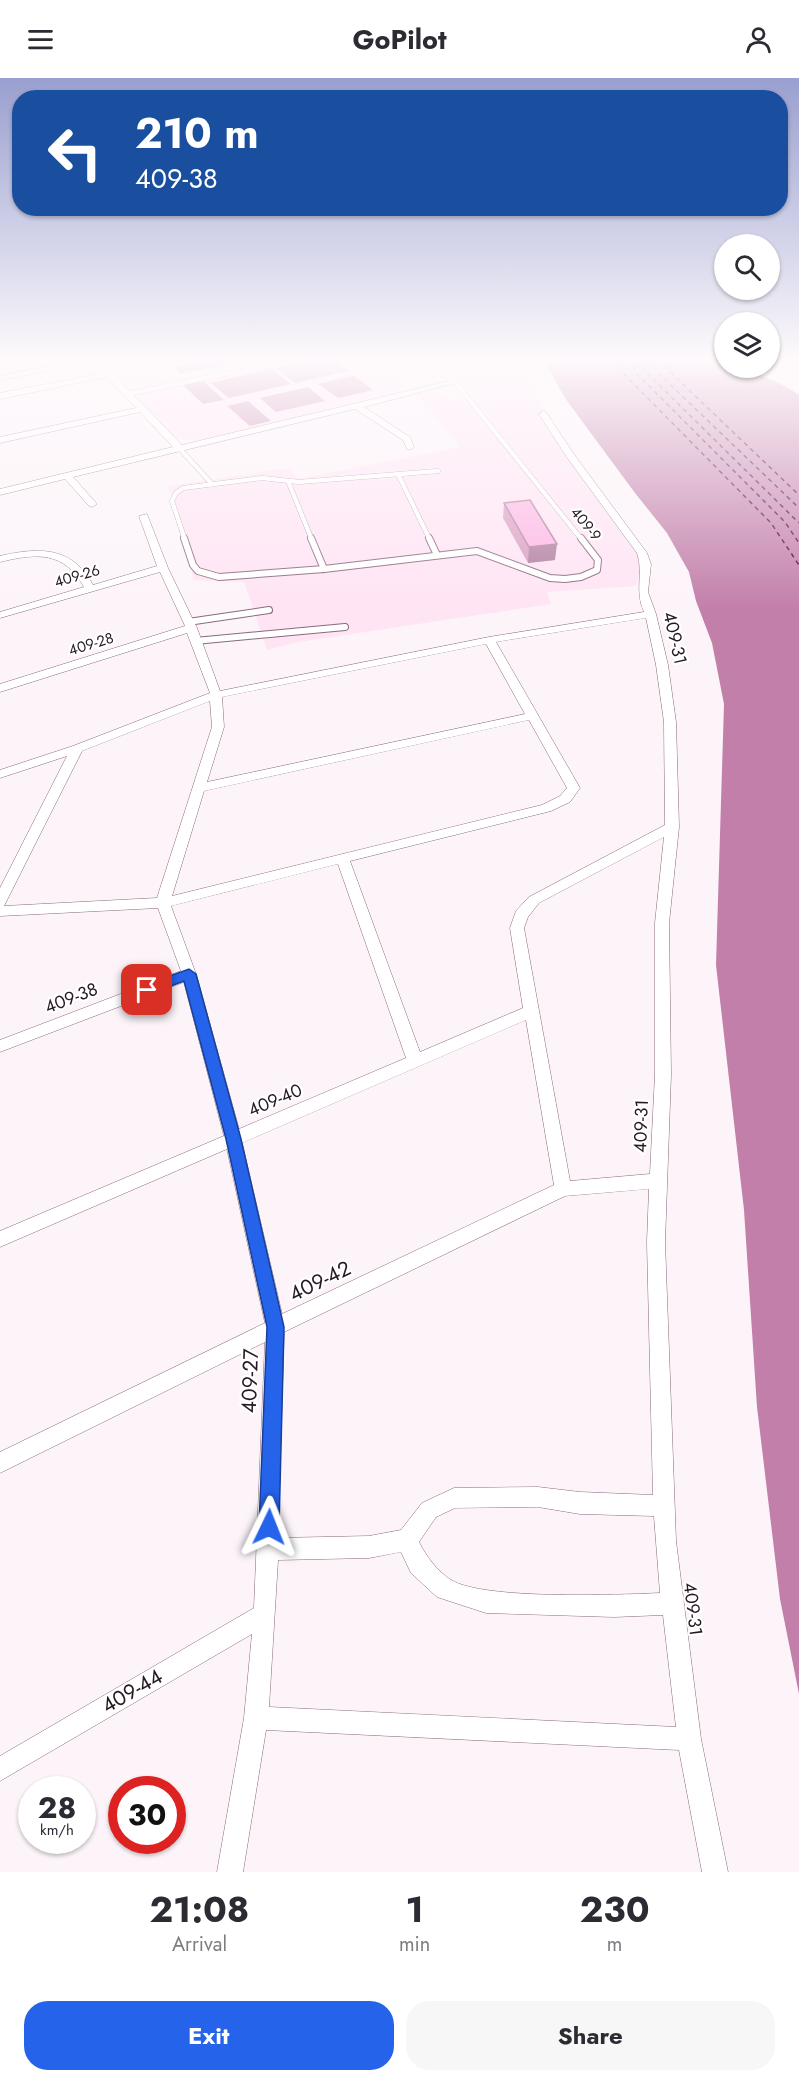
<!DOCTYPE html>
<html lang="en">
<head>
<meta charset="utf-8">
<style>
	body { margin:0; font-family:Jost,sans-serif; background:#f7f7f7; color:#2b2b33; height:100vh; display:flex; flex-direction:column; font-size:22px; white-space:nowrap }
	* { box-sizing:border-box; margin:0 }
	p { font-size:20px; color:#7c7c81 }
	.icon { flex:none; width:33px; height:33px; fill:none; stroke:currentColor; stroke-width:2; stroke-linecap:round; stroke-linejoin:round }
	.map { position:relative; height:1794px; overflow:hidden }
	.details { display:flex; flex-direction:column; background:#fff; flex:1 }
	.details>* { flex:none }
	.top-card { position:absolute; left:12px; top:12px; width:776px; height:126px; border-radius:24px; box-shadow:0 2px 4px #0004; background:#1a4fa0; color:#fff; overflow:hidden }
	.fabs { position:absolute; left:714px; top:156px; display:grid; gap:12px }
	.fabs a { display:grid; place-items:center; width:66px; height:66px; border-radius:50%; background:#fff; box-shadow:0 2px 4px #0004; font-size:30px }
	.speed { position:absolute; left:18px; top:1698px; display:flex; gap:12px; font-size:30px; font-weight:700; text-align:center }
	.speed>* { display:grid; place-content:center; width:78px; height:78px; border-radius:50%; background:#fff; box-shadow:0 2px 4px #0004; line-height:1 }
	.speed small { font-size:15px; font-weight:400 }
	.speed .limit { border:9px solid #d22; background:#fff; color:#111 }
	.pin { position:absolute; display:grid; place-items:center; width:51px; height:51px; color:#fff; margin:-26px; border-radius:12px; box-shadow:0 3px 9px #0006 }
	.me { position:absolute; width:66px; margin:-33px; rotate:2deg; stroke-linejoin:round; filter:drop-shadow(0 0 4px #0008) }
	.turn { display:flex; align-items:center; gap:21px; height:126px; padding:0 24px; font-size:27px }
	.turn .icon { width:78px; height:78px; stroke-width:2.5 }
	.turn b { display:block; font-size:42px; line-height:51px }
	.eta { display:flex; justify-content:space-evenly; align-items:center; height:102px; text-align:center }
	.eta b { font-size:36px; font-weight:700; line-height:42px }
	.button { display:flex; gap:12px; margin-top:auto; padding:12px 24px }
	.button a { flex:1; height:69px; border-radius:24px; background:#2563eb; color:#fff; font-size:24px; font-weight:700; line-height:69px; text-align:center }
	.button a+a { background:#f7f7f7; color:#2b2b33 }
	header { display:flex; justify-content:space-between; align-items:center; height:78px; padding:0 24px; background:#fff; font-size:27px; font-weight:700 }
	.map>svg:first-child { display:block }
	.built { fill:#ffe4f4 }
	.water { fill:#c27faa }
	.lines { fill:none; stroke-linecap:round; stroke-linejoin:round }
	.ferry { stroke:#53003f; stroke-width:1.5; stroke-dasharray:4.5 4; stroke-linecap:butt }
	.service-far1-casing { stroke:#896a7d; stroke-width:5 }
	.service-casing { stroke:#896a7d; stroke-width:8 }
	.minor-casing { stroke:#896a7d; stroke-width:1 }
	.service-far1 { stroke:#fff; stroke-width:4.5 }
	.service { stroke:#fff; stroke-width:6 }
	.minor { fill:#fff; fill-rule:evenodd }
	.wall { fill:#da9dc3 }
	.shaded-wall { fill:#b17f9f }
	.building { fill:#fdb6e3; stroke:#b17f9f; stroke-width:1.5 }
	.route { fill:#2563eb; stroke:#184099; stroke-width:1.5 }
	.labels { text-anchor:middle; stroke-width:4.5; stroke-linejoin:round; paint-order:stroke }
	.far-street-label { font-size:15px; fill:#261921; stroke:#fff }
	.street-label { font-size:18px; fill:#261921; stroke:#fff }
	.near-street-label { font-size:21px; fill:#261921; stroke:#fff }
</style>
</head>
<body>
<header><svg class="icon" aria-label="menu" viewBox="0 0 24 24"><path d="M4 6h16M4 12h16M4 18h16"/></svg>GoPilot<svg class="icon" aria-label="person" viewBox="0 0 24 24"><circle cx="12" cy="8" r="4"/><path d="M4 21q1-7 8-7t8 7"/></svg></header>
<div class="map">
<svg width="799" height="1794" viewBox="0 0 799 1794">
	<rect width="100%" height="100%" fill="#fcf4f9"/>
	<path class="built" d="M125,280H388L404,308L394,311L396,314L222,358L193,363L178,361L102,284Z
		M513,280L643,484L636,508L547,514L551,526L298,564L267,572L244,504L194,502L168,408L289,390L298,401L460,369L417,316L441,313L451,322L478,320L439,281Z"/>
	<path class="water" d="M214,280H226L232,285L180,296L173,288Z
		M319,280H330L348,293L295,305L275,290Z
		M543,280H724V290C749,290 778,303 799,317V1616L780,1521L757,1329L744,1132L716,887L724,626L712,565L696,523L689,494L667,455L635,415L565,320Z
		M271,291L291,306L229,320L210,305Z
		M353,297L373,312L338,320L318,306Z
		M203,303L224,322L203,326L183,307Z
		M308,309L325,323L276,334L260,320Z
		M248,323L271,343L250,348L227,328Z"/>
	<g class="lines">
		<path class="ferry" d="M617,280L623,295L771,445L799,487
			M629,280L635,294L785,444L799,465
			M639,280L645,293L799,445
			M650,280L656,293L799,430
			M661,280L668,292L799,417"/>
		<defs>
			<path id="service-far1" d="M455,304L582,462
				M128,316L303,280
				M180,371L212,406
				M398,396L430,462
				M288,403L312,462
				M185,462L172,423L176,415L183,410L262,400L299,404L438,393"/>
			<path id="service" d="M184,460L193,487L198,493L219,499L324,491L477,473L550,500L565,501L581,499L597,492L598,482L581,460
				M311,460L324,491
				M429,460L437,477
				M188,544L269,532
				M195,563L345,549"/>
			<path id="minor" d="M90,280H108L101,283L182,367L449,303L428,280H436L459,304L364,329L410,359L414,369L410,372L407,371L403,362L355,331L73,399L97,426L92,429L89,428L65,401L0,417V411L173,369L140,334L0,365V359L136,330L107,299L0,321V315L104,295L94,284L0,302V298Z
				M543,333L546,334L573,375L647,475L651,486L648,514L656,536L668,587L676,644L679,749L669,845L671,996L665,1164L676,1463L701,1661L728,1794H702L679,1672L266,1652L243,1794H217L244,1640L252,1556L0,1703V1678L254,1530L265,1264L0,1395V1374L265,1245L227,1071L0,1169V1153L224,1058L184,904L0,974V962L181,893L158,830L0,838V810L67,678L0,700V692L73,668L210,615L187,555L0,614V606L185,548L160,494L0,540V534L84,509C64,473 37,475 0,484V478C39,469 72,468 93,507L157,488L139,438L147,436L168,490L197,550L220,613L489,559L644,534C634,512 644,496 637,475L566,378L539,336ZM646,540L656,587L664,644L665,747L529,819L516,833L510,850L523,930L420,974L350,783L551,733L570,724L580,710L496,564ZM486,566L525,636L207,704L224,649L222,619ZM210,623L212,649L157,820L4,828L82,673ZM529,642L567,710L560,718L542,727L172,818L204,713ZM664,759L655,845V996L650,1096L570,1103L524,850L528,839L539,825ZM338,786L406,980L239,1051L196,896L171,828ZM526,942L554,1107L282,1236L242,1065ZM649,1111L647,1164L653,1417L580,1414L538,1409L454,1410L422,1425L401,1452L369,1458L278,1460L284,1254L565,1118ZM538,1429L580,1436L654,1438L660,1515C617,1517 484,1522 451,1502C437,1493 426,1478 419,1464L436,1439L455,1430ZM401,1474L411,1495L437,1519L486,1535L614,1539L663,1537L676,1649L269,1629L278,1482L369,1480Z"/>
		</defs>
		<use href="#service-far1" class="service-far1-casing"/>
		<use href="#service" class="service-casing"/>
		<use href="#minor" class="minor-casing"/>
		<use href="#service-far1" class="service-far1"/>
		<use href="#service" class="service"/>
		<use href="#minor" class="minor"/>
	</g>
	<path class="wall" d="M504,425L555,482L528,485L503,440Z"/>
	<path class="shaded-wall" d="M557,466L555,482L528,485L529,469Z"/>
	<path class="building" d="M530,422L557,466L529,469L504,425Z"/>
	<linearGradient id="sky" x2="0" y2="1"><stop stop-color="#999fcf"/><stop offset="0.53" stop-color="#fefafc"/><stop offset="1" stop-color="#fefafc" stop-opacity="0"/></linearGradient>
	<rect width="799" height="531" fill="url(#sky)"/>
	<path class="route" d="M189,891L196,896L241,1061L284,1249L279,1449L276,1456L269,1458L262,1456L259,1449L267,1249L226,1061L184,903L147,917L140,912L142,908Z"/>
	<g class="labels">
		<g class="far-street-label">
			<text transform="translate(586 446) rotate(51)" y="5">409-9</text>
			<text transform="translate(77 498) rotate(-16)" y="5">409-26</text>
			<text transform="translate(91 566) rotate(-17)" y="5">409-28</text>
		</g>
		<g class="street-label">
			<text transform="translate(675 560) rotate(77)" y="6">409-31</text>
			<text transform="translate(71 920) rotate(-21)" y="6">409-38</text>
			<text transform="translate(275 1022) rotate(-23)" y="6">409-40</text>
			<text transform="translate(641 1048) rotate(-88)" y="6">409-31</text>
			<text transform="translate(693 1531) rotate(83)" y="6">409-31</text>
		</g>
		<g class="near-street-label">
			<text transform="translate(320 1203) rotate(-26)" y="7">409-42</text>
			<text transform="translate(250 1303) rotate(-88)" y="7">409-27</text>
			<text transform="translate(132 1613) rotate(-30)" y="7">409-44</text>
		</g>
	</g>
</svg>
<div class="fabs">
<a><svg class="icon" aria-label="search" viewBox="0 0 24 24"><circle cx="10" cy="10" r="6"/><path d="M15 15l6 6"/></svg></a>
<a><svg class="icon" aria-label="layers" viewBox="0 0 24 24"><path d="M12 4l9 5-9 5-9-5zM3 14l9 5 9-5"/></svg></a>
</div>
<div class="speed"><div>28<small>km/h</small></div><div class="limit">30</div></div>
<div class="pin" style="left:147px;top:912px;background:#d93025"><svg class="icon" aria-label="arrive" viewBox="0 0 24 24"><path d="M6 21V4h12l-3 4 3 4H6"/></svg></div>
<svg class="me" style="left:269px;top:1449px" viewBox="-20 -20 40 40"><path d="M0-17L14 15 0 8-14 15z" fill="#2563eb" stroke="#fff" stroke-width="4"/></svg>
<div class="top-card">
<div class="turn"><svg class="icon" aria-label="left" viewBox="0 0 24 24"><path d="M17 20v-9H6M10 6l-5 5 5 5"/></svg><div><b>210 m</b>409-38</div></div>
</div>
</div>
<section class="details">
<div class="eta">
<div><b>21:08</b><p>Arrival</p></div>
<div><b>1</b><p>min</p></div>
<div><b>230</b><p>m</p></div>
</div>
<div class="button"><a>Exit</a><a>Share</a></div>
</section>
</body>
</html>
